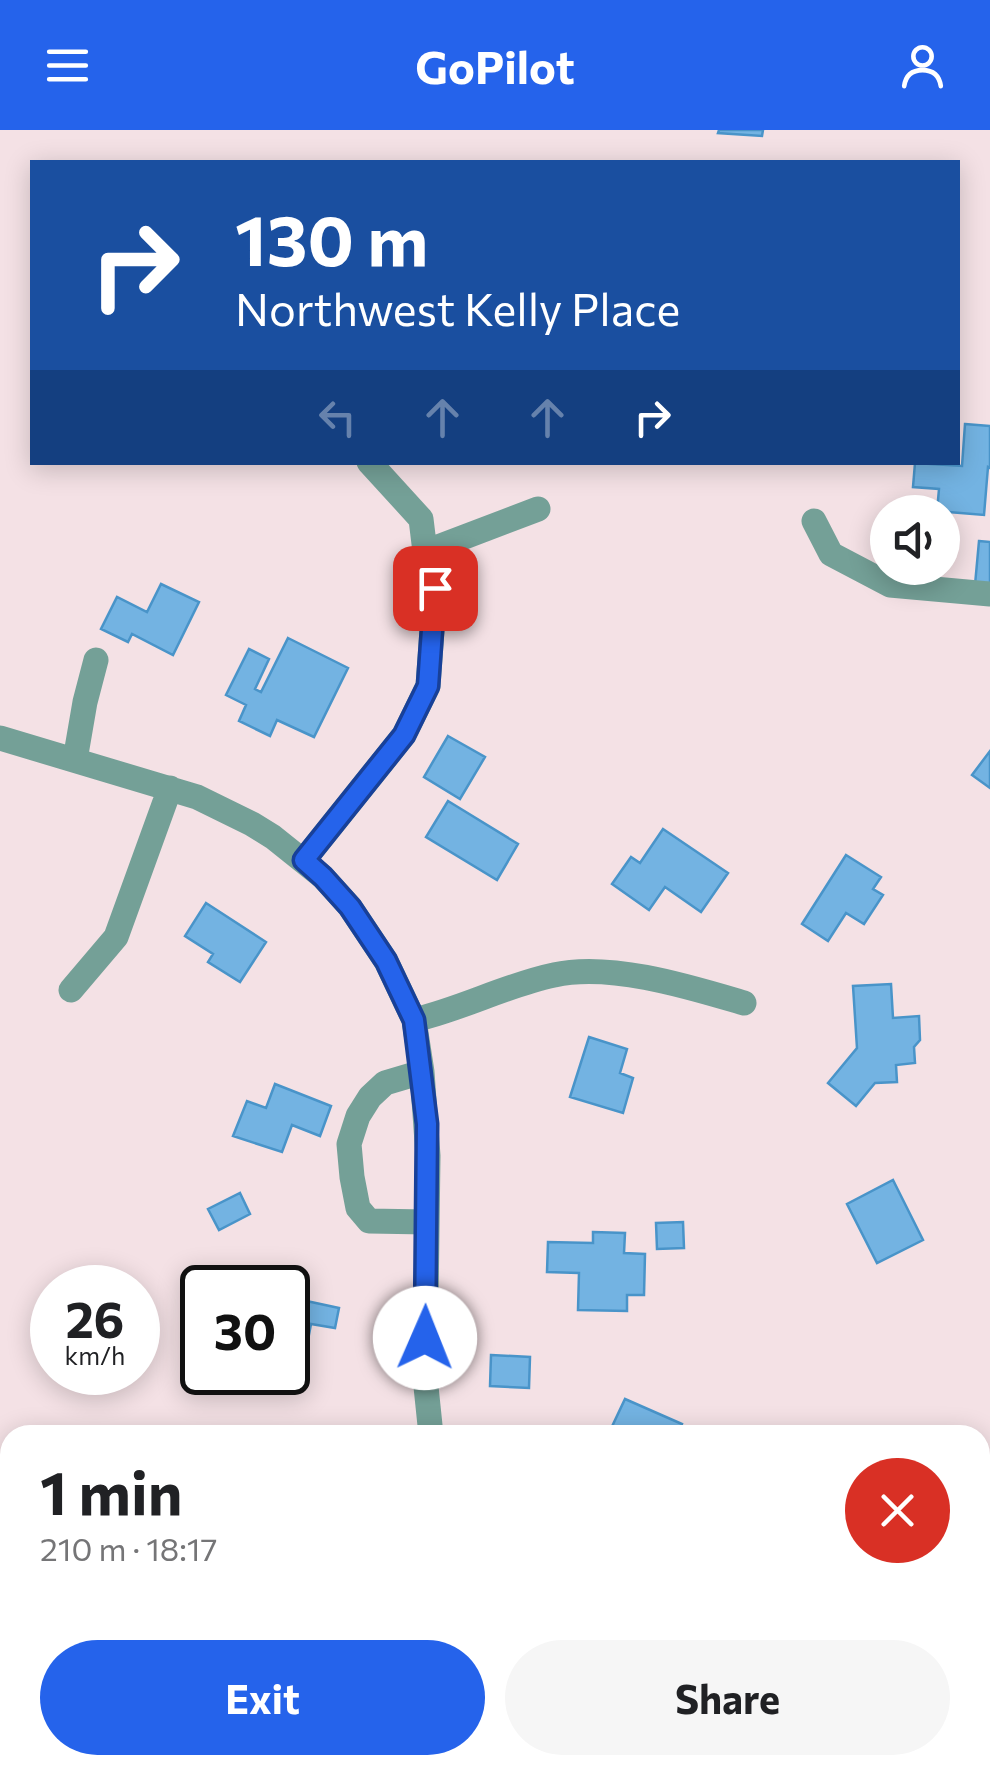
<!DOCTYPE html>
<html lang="en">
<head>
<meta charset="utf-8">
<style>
	body { margin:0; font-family:Commissioner,sans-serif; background:#f6f6f6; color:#202124; height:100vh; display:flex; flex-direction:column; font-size:38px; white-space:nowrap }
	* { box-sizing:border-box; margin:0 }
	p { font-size:32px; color:#757577 }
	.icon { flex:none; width:55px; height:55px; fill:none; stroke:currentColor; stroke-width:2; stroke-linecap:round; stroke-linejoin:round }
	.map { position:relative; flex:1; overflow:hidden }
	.side { position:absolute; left:0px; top:1295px; width:990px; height:350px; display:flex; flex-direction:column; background:#fff; border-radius:30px 30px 0 0; box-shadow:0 5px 25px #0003 }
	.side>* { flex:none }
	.guide { position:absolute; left:30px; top:30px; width:930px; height:305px; border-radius:0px; box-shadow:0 5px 25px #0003; background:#1a4fa0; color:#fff; overflow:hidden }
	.buttons { position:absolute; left:870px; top:365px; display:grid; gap:20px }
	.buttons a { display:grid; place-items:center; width:90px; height:90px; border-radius:50%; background:#fff; box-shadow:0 5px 25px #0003; font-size:50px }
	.speed { position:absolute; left:30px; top:1135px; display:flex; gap:20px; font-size:50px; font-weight:700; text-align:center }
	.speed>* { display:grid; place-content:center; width:130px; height:130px; border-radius:50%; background:#fff; box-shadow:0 5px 25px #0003; line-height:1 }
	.speed small { font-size:25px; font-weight:400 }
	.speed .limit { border:5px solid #111; border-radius:15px; background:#fff; color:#111 }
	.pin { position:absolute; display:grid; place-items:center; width:85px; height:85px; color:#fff; margin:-42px; border-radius:20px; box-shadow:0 5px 15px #0006 }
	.me { position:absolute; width:110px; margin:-55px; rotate:1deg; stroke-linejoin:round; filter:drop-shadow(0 0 8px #0008) }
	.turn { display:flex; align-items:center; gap:35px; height:210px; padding:0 40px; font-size:45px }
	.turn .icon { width:130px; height:130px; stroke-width:2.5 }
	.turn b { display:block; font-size:70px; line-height:85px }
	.lanes { display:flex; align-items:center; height:95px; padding:0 40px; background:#0003; justify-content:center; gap:50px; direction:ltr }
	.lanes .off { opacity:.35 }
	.round { display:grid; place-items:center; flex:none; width:105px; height:105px; border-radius:52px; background:#f6f6f6 }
	.head { display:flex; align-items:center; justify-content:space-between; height:170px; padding:0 40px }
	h1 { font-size:60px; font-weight:700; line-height:75px }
	.button { display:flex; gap:20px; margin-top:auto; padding:20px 40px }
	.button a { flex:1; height:115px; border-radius:60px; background:#2563eb; color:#fff; font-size:40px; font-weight:700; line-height:115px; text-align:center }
	.button a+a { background:#f6f6f6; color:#202124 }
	header { display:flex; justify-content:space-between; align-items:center; height:130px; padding:0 40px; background:#2563eb; color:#fff; font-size:45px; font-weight:700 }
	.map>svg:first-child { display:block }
	.building { fill:#73b3e2; stroke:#4994c9; stroke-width:2.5 }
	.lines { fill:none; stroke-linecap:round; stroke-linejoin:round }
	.minor { stroke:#74a097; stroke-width:25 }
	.route-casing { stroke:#184099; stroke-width:25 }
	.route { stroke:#2563eb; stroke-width:18 }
</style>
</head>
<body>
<header><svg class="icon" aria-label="menu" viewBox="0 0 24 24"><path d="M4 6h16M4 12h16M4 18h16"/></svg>GoPilot<svg class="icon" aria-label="person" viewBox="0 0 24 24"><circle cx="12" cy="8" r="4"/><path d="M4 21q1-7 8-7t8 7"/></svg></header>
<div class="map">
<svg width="990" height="1645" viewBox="0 0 990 1645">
	<rect width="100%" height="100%" fill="#f4e1e5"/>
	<path class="building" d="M719,0H763L762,6L718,3Z
		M965,294L990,296V338L988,337L984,385L937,381L939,359L913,357L915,333L962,336Z
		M979,411L990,412V457L975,455Z
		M161,454L199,472L173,525L132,504L128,512L101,499L117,467L147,482Z
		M288,508L348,538L314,607L277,590L270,606L239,591L246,575L226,565L249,519L269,529L255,559L261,562Z
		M448,606L485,627L460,669L424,647Z
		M990,621V658L972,645Z
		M448,671L518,714L497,750L426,707Z
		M663,699L728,743L701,782L665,757L649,780L612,754L631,727L640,733Z
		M846,725L881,747L873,759L883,765L864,794L846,783L828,811L802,794Z
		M206,773L266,812L240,852L208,832L213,824L185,806Z
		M891,854L893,888L919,886L920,910L914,917L915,933L896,935L897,952L875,953L856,976L828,953L857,918L853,856Z
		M589,907L627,919L620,943L633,948L623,983L570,967Z
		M275,954L331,976L320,1006L292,995L282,1022L233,1006L247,971L266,978Z
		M893,1050L923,1110L877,1133L847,1074Z
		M240,1063L250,1084L219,1100L208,1079Z
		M683,1092L684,1118L657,1119L656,1093Z
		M593,1102L625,1103L624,1123L645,1124L644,1165H627V1181L578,1180L579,1143L547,1142L548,1112L593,1113Z
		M288,1167L339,1178L335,1198L311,1194L304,1231L288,1228Z
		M491,1225L530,1227L529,1258L490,1256Z
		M625,1269L682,1294L678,1305H608Z"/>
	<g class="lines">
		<path class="minor" d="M814,391L831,424L890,455L990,464
			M425,422L538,379
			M0,608L197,667L252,694L273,707L323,747L350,777L386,831L414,890L422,942L428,1026L425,1247L431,1305
			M75,630L85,572L96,530
			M304,730L404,605L428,556L435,458L425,422L421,389L369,332
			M71,860L116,807L170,658
			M414,890C462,879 506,855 554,845C610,832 690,857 744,873
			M422,942L385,953L370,967L358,986L349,1014L352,1047L358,1078L369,1091L427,1092
			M980,1423L990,1420
			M458,1645L480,1635"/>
	</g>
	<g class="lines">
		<defs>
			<path id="route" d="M425,1208L427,994L414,890L386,831L350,777L323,747L304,730L404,605L428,556L435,458"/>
		</defs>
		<use href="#route" class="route-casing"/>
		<use href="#route" class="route"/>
	</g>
</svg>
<div class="buttons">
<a><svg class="icon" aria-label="sound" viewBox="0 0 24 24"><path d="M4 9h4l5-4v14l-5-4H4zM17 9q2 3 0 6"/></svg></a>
</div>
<div class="speed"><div>26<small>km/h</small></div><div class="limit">30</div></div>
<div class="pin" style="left:435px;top:458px;background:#d93025"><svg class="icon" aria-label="arrive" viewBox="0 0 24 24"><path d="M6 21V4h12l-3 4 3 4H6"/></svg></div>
<svg class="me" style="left:425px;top:1208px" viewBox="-20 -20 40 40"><circle r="19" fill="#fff"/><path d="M0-13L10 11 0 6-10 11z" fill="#2563eb"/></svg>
<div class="guide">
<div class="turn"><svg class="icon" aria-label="right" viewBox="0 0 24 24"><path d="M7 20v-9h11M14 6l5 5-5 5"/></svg><div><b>130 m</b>Northwest Kelly Place</div></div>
<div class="lanes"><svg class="icon off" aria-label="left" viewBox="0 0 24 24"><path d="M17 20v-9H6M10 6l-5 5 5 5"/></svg><svg class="icon off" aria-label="ahead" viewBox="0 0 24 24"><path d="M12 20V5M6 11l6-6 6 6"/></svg><svg class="icon off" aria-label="ahead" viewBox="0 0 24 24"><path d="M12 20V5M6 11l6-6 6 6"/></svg><svg class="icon" aria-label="right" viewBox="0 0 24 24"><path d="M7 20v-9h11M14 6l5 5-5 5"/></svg></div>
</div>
<section class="side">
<div class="head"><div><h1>1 min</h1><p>210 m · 18:17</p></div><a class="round" style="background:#d93025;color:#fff"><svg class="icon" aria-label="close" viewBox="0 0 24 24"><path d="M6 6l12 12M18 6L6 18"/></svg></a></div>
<div class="button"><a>Exit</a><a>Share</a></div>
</section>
</div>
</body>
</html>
